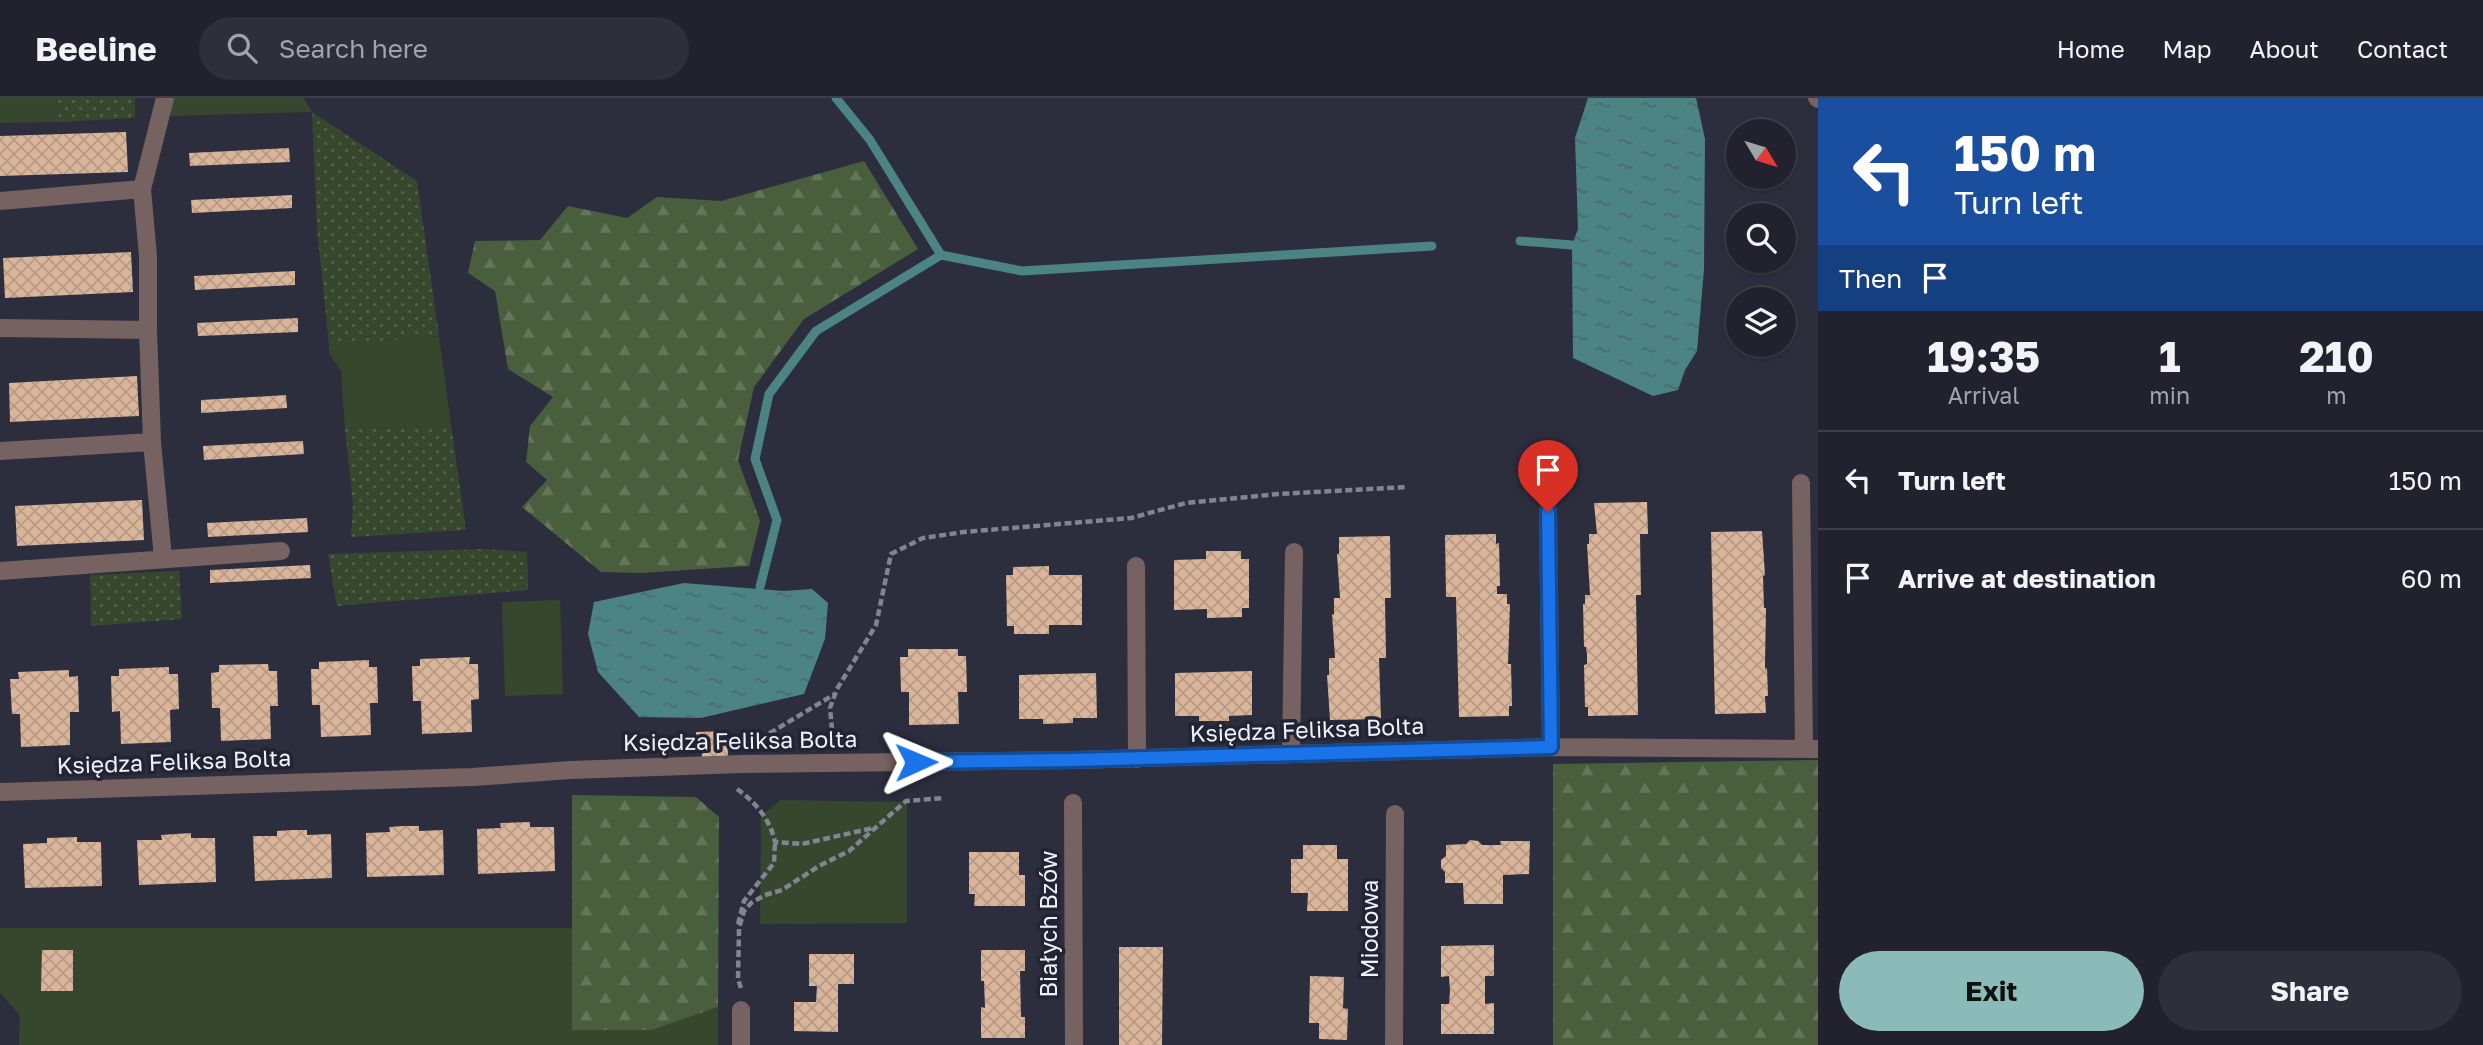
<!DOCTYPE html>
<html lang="en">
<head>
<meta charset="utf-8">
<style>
	body { margin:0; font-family:"Golos Text",sans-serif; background:#2d2f3a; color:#f1f3f6; height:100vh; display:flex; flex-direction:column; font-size:26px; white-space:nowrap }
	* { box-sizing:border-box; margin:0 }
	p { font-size:23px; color:#a2a4aa }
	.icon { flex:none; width:38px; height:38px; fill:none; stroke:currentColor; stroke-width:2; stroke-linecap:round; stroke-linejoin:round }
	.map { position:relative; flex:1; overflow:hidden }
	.panel { display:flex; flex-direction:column; background:#21222e; width:665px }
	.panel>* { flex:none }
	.banner { background:#1a4fa0; color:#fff; overflow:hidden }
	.needle { width:46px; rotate:128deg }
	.fabs { position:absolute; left:1726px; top:21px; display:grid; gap:14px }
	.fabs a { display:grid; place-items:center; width:70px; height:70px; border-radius:50%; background:#21222e; box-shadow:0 2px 5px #0004,0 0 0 2px #3e3f4a; font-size:35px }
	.pin { position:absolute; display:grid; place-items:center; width:60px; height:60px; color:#fff; margin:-72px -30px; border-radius:50% 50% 50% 0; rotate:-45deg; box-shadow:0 0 7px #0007 }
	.pin .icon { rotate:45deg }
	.me { position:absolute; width:77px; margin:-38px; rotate:89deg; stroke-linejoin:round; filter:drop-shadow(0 0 5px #0008) }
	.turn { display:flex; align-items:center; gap:24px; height:147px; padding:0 21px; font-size:32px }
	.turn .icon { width:91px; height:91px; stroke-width:2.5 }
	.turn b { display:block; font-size:49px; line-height:60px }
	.then { display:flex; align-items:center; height:66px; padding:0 21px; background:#0003; gap:14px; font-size:26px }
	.eta { display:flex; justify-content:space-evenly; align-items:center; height:119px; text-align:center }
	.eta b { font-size:42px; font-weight:700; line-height:49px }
	.button { display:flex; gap:14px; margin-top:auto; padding:14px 21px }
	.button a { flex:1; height:80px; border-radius:42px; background:#8bbbb9; color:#111; font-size:28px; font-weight:700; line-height:80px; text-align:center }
	.button a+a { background:#2d2f3a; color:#f1f3f6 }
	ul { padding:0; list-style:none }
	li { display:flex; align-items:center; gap:21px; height:98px; padding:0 21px; border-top:2px solid #3e3f4a }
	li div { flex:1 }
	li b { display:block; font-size:26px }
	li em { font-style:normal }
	header { display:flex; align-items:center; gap:42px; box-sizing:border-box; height:98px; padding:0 35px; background:#21222e; border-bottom:2px solid #3e3f4a }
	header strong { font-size:33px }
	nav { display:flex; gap:38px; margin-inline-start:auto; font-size:24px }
	.search { width:490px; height:63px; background:#2d2f3a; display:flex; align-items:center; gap:18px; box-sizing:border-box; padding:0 24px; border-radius:38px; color:#a2a4aa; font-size:26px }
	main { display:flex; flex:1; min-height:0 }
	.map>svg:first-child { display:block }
	.grass { fill:#37472d }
	.forest { fill:url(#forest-firs) }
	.garden { fill:url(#garden-dots) }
	.water { fill:url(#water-ripples) }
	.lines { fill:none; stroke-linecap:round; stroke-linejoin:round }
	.stream { stroke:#4c8383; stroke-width:9 }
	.building { fill:url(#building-cross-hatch) }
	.path { stroke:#828492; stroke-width:4.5; stroke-dasharray:7 3.5; stroke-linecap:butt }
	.minor { stroke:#776262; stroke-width:18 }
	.route-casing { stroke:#114b97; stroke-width:18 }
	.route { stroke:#1a73e8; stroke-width:12 }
	.labels { text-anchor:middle; stroke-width:7; stroke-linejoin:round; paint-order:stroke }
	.street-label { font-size:23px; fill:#eef0fb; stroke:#222433 }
</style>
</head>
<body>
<header>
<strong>Beeline</strong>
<div class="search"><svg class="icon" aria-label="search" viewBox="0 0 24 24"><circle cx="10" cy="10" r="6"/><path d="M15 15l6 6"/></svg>Search here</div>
<nav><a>Home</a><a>Map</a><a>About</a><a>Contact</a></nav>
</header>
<main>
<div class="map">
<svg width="1818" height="947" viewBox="0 0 1818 947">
	<defs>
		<pattern id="forest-firs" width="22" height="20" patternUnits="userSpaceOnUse" patternTransform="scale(1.75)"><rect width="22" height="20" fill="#495e3c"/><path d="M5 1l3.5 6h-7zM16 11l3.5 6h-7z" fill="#647559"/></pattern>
		<pattern id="garden-dots" width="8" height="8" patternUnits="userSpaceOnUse" patternTransform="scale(1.75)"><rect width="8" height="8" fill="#37472d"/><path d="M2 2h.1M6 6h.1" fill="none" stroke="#54624c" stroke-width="1.8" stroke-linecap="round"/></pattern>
		<pattern id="water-ripples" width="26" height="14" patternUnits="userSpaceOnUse" patternTransform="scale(1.75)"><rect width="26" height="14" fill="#4c8383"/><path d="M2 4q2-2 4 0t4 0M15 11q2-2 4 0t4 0" fill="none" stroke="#4a6b6d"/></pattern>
		<pattern id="building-cross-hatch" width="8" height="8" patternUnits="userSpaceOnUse" patternTransform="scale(1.75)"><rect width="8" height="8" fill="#dbb599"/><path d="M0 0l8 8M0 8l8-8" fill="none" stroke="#b69a86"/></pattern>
	</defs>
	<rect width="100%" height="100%" fill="#2c2e3e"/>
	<path class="grass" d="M0,0H57L59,24L0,25Z
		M173,0H304L312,14L167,18Z
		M439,238L451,327L345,331L341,273L329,256V247Z
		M560,502L563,596L505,598L502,504Z
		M780,702L907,704V825L760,826L761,718Z
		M0,830H572V932H652L718,909V947H19L20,917L0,895Z"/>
	<path class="forest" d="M864,63L918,151L804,221L754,289L738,362L760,423L749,468L641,475L601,474L522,409L547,382L526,364L530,328L553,299L508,271L495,193L468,175L475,143L540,142L568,108L627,120L657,99L721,103Z
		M1818,662V947H1553V666Z
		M572,697L696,699L719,719L718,909L652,932H572Z"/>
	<path class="garden" d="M57,0H135V20L59,24Z
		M312,14L417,83L439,238L329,247L317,131Z
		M451,327L466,432L351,439L353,406L345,331Z
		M483,451L527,454L528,492L337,508L328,456Z
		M179,473L182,521L91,528L90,477Z"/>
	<path class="water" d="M1588,0H1696L1705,41L1704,171L1697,253L1685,272L1678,292L1653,298L1573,260L1572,147L1578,131L1575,40Z
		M684,485L784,493L812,491L828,505L825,541L804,596L701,620L639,619L598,574L588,536L594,504Z"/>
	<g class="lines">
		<path class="stream" d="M836,0L870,42L941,157
			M1520,143L1572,147
			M760,489L777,422L755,361L769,296L816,233L941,157L1022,173L1432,148"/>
	</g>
	<path class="building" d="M126,34L128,74L0,78V38Z
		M289,50L290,64L190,68L189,55Z
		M292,97V110L192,115L191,102Z
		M131,154L133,194L5,200L3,160Z
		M295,173V187L195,192L194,178Z
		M298,220V234L198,238L197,225Z
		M137,278L139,318L10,324L9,285Z
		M286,297L287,310L201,315V302Z
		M303,343L304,356L204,362L203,348Z
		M142,402L144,442L17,448L15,408Z
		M1647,404L1648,436H1640L1641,497H1636L1638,617L1588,618V609H1585L1584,567L1587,566V557L1586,549H1584L1583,506H1585V497H1590L1587,446H1589V436H1597L1594,405Z
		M307,420L308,434L208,439L207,425Z
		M1762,433L1765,477L1763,478L1764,510H1766L1765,565V571L1767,570L1768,598H1765L1766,615L1715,616L1711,434Z
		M1496,436V446L1499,445L1500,488H1497V496H1507V506H1510L1508,566H1511L1512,608H1509V618L1459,619L1456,499H1446L1445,437Z
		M1390,438L1391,500H1385L1386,560H1379L1381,621L1330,622L1327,577H1329V560H1335L1332,516L1334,517V500H1340L1337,456H1339V439Z
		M1206,453H1241V461H1249V510H1242V519L1207,520V511L1174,512V462L1206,461Z
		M310,467L311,480L210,485V472Z
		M1049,468V477H1082V527H1049V536H1014V528H1007L1006,477H1013V469Z
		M908,551H958V558H966L967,594H958L959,626L909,627V594H901L900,559H908Z
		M470,559L469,566H478L479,601L471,602L472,634L422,636L421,603H413L412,568H420V561Z
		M369,562V569H377L378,605H370L371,637L321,639L320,607H312L311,571H319V564Z
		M268,566L269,573H277L278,608H270L271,641L221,643L220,610H212L211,575L219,574V567Z
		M169,569V576H178L179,611L170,612L171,644L121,646L120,613L112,614L111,578H119V571Z
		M69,572V579L78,578L79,614H70V647L21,649L20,616H12L10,581H19L18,574Z
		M1252,573V617L1229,618V623H1199V618H1175V575Z
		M1096,575L1097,620H1073V625L1043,626V621H1019V577Z
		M727,633L728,658L702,659L701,642H696V634Z
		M530,724V729H554L555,773L478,776L477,731L501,730L500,725Z
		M404,728H419V733L443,732L444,777L367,779L366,735L390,734L389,729Z
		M292,732H307V737L331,736L332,780L255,783L253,738H277V733Z
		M191,735V740H215L216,784L139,787L137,742H162L161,737Z
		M77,739V744H101L102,788L25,790L23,746L47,745V740Z
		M1470,742L1478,743L1482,747H1501L1500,743H1530L1529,776L1503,777V806H1464L1463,785H1445V774L1441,770V762L1446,758V747L1466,746Z
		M1303,747H1337V761H1348V813H1307L1308,795H1291V761H1303Z
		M969,754H1019V777H1025V808H974L975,796H969Z
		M1494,847V878H1485V906L1494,905V936H1441V906H1449L1450,893L1449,878L1441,879V848Z
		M1119,849H1163L1162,947H1119Z
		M42,852H73V893H41Z
		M981,852H1025V873H1020L1021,919H1025V940H981V909L985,910L984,883H981Z
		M809,856H854V886H838V934L794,933V904H816L817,888H809Z
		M1310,878L1344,879L1343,910L1348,911L1347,942L1319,941V925H1309Z"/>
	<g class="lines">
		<path class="path" d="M833,642L830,610L837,591L876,527L891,456L923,440L964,434L1131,420L1186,405L1278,396L1407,389
			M764,644L770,635L835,596
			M737,691C756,705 770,721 775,744L802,746L873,730
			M738,826L744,803L774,765L775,744
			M741,890L738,881L739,830L744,813L751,805L765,797L782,792L819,768L849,753L906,703L944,700"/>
		<path class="minor" d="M1817,0L1818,1
			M0,103L142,91
			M0,230L148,232
			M0,353L152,344
			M1801,385L1804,651
			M1548,413L1551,649
			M163,460L152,344L148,232V158L142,91L165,0
			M1136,468L1137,661
			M0,473L281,453
			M1291,656L1294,454
			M0,694L473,679L571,672L742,666L1072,662L1551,649L1818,651
			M1073,705L1074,947
			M741,947V912
			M1394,947L1395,716"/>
	</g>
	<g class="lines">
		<defs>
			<path id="route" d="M916,664L1072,662L1551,649L1548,414"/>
		</defs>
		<use href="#route" class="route-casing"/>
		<use href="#route" class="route"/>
	</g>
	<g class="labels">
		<g class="street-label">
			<text transform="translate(1307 632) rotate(-2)" y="8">Księdza Feliksa Bolta</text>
			<text transform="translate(740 643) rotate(-1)" y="8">Księdza Feliksa Bolta</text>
			<text transform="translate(174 664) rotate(-2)" y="8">Księdza Feliksa Bolta</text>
			<text transform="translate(1049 826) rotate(-90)" y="8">Białych Bzów</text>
			<text transform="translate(1370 831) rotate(-90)" y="8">Miodowa</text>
		</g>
	</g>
</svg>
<div class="fabs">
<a><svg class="needle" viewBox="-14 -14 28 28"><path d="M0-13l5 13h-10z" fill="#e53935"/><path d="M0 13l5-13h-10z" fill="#a2a4aa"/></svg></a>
<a><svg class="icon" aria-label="search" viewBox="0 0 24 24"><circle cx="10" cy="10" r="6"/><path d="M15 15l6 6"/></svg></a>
<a><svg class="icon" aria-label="layers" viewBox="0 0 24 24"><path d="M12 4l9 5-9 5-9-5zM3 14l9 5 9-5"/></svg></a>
</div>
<div class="pin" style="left:1548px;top:414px;background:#d93025"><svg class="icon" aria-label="arrive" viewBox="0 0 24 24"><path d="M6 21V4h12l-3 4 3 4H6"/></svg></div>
<svg class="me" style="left:916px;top:664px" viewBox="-20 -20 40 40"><path d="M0-17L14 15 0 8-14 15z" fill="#1a73e8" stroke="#fff" stroke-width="4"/></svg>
</div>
<section class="panel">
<div class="banner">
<div class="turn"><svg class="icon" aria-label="left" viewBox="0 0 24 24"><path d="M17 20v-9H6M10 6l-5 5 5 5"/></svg><div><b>150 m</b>Turn left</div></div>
<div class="then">Then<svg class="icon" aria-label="arrive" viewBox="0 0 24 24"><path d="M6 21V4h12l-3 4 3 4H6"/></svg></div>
</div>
<div class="eta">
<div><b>19:35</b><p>Arrival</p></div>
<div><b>1</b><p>min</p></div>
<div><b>210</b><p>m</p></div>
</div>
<ul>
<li><svg class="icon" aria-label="left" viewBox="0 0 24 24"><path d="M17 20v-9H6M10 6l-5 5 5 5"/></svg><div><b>Turn left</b></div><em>150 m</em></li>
<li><svg class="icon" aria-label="arrive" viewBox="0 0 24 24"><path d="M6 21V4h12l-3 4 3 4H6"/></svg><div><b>Arrive at destination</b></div><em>60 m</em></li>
</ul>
<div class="button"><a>Exit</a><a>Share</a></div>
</section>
</main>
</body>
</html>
